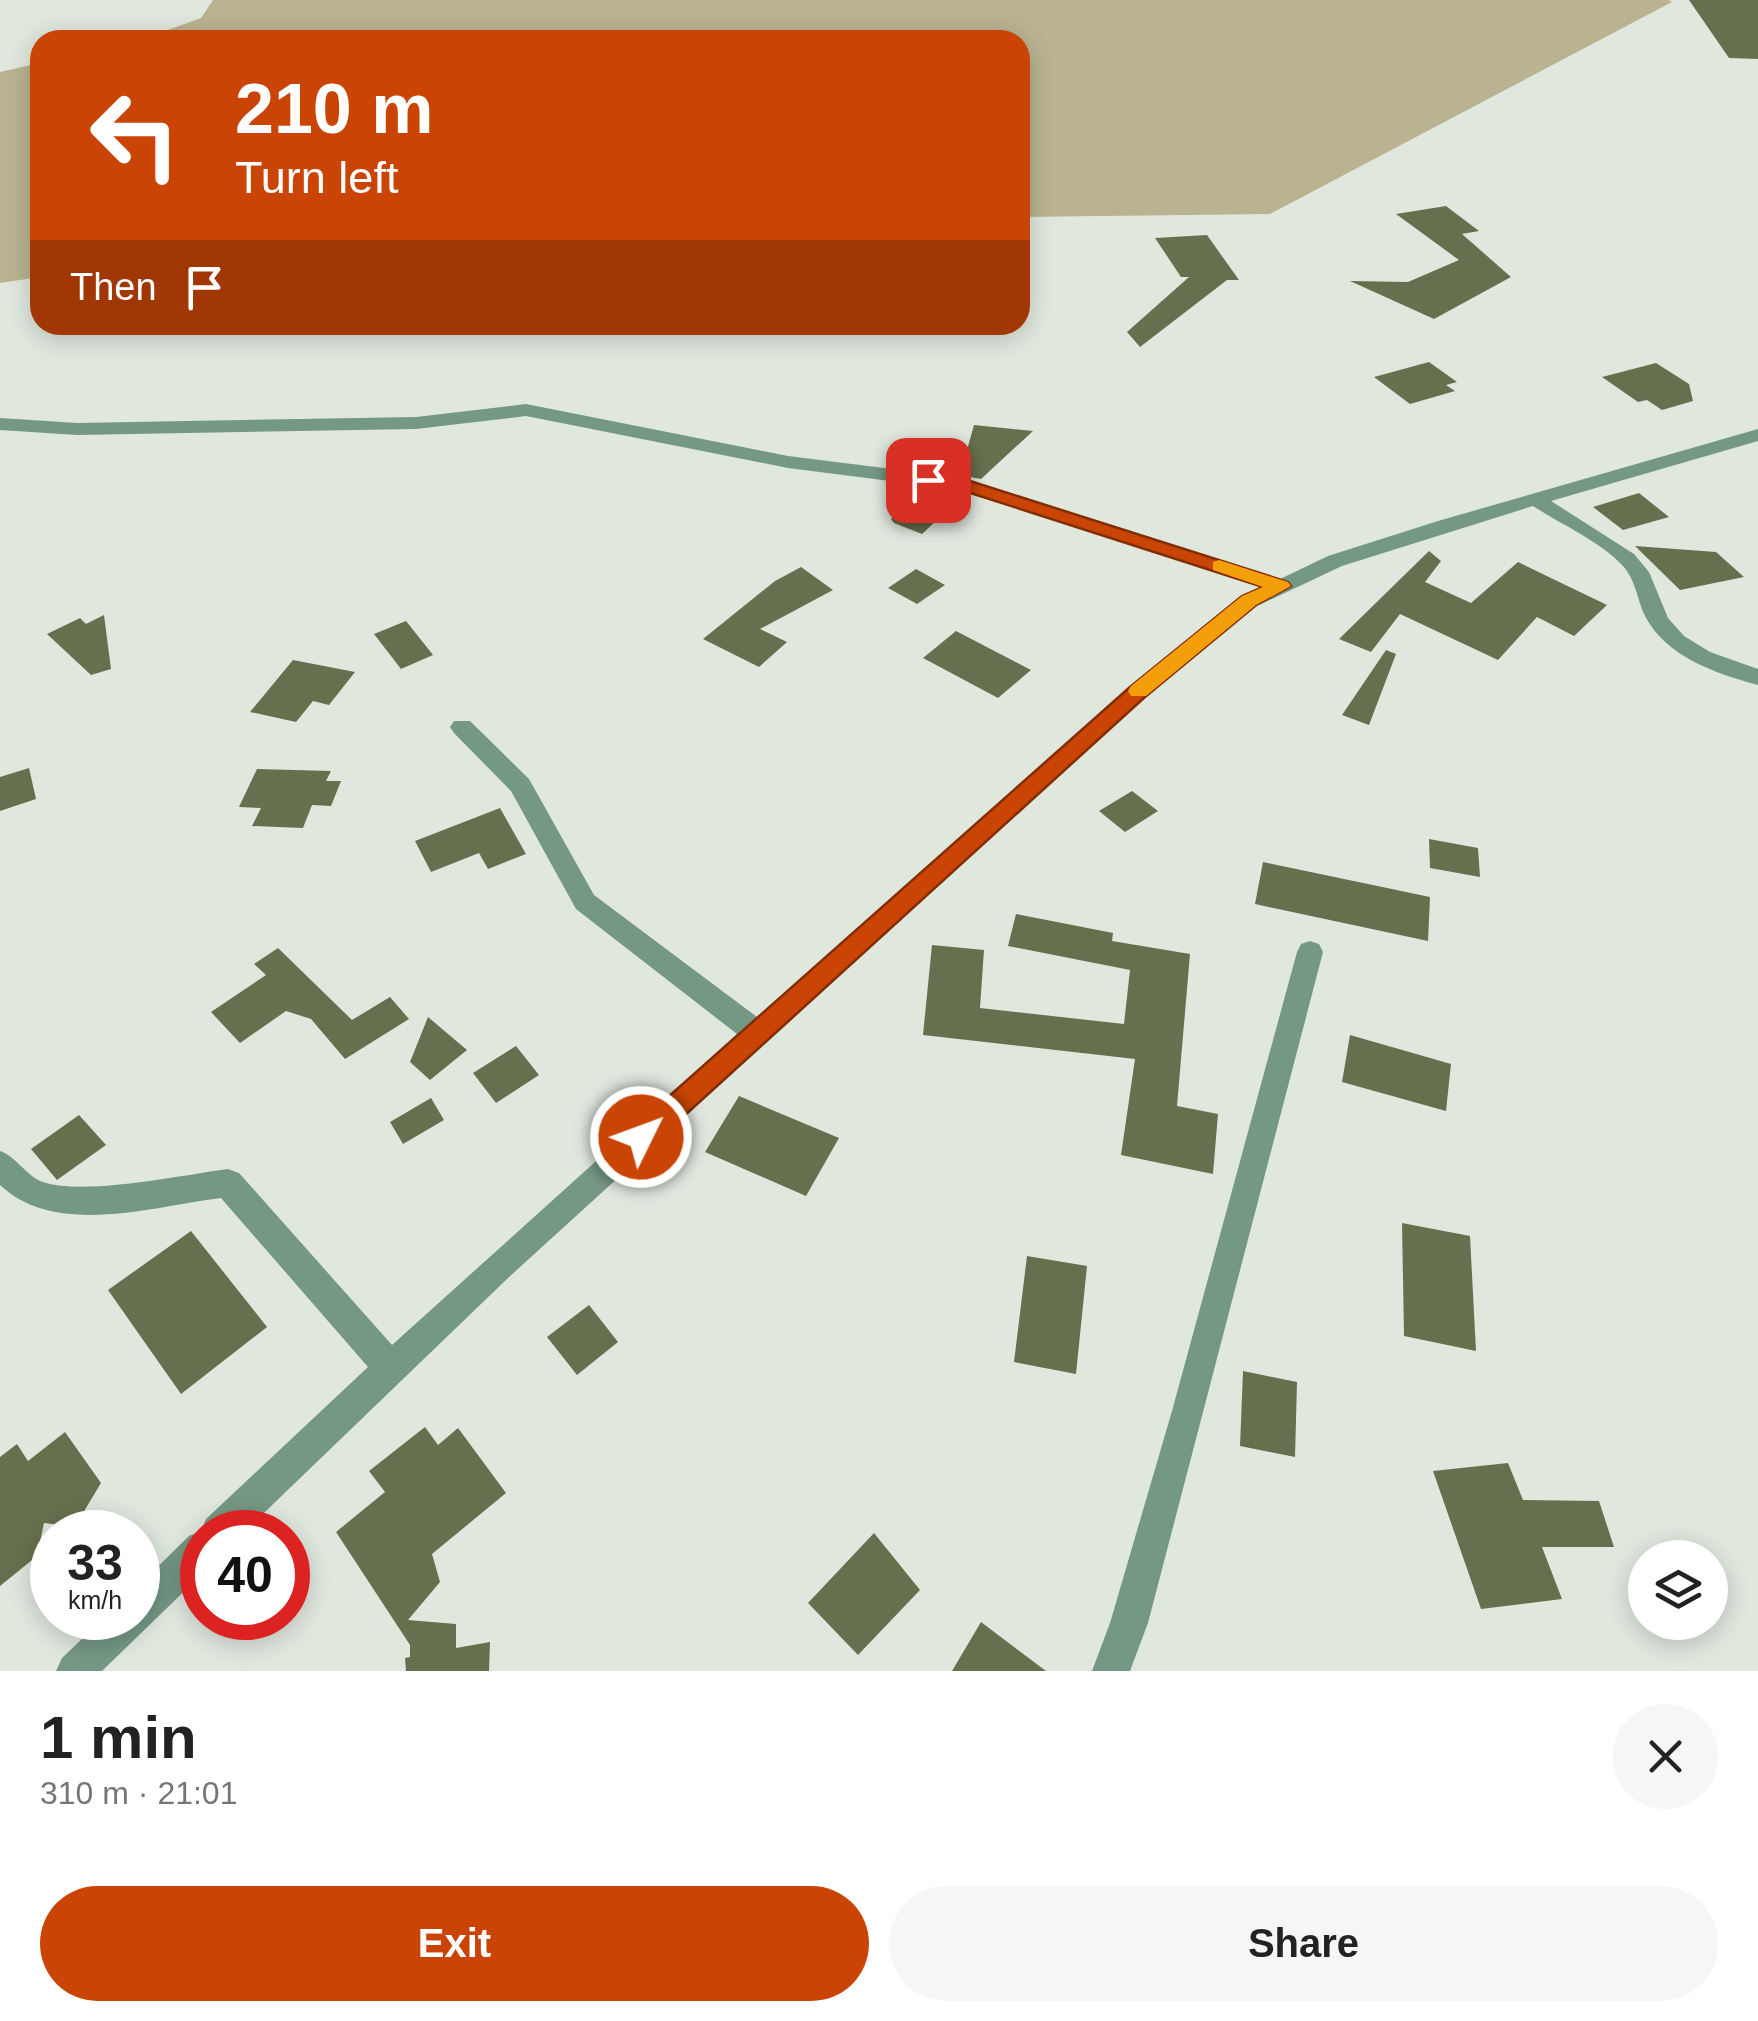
<!DOCTYPE html>
<html lang="en">
<head>
<meta charset="utf-8">
<style>
	body { margin:0; font-family:Arial,sans-serif; background:#f6f6f6; color:#222; height:100vh; display:flex; flex-direction:column; font-size:38px; white-space:nowrap }
	* { box-sizing:border-box; margin:0 }
	p { font-size:32px; color:#767676 }
	.icon { flex:none; width:55px; height:55px; fill:none; stroke:currentColor; stroke-width:2; stroke-linecap:round; stroke-linejoin:round }
	.map { position:relative; height:1671px; overflow:hidden }
	.panel { display:flex; flex-direction:column; background:#fff; flex:1 }
	.panel>* { flex:none }
	.guide { position:absolute; left:30px; top:30px; width:1000px; height:305px; border-radius:30px; box-shadow:0 5px 25px #0003; background:#ca4505; color:#fff; overflow:hidden }
	.fabs { position:absolute; left:1628px; top:1540px; display:grid; gap:20px }
	.fabs a { display:grid; place-items:center; width:100px; height:100px; border-radius:50%; background:#fff; box-shadow:0 5px 25px #0003; font-size:50px }
	.speed { position:absolute; left:30px; top:1510px; display:flex; gap:20px; font-size:50px; font-weight:700; text-align:center }
	.speed>* { display:grid; place-content:center; width:130px; height:130px; border-radius:50%; background:#fff; box-shadow:0 5px 25px #0003; line-height:1 }
	.speed small { font-size:25px; font-weight:400 }
	.speed .limit { border:15px solid #d22; background:#fff; color:#111 }
	.pin { position:absolute; display:grid; place-items:center; width:85px; height:85px; color:#fff; margin:-42px; border-radius:20px; box-shadow:0 5px 15px #0006 }
	.me { position:absolute; width:110px; margin:-55px; rotate:48deg; stroke-linejoin:round; filter:drop-shadow(0 0 8px #0008) }
	.turn { display:flex; align-items:center; gap:35px; height:210px; padding:0 40px; font-size:45px }
	.turn .icon { width:130px; height:130px; stroke-width:2.5 }
	.turn b { display:block; font-size:70px; line-height:85px }
	.then { display:flex; align-items:center; height:95px; padding:0 40px; background:#0003; gap:20px; font-size:38px }
	.round { display:grid; place-items:center; flex:none; width:105px; height:105px; border-radius:52px; background:#f6f6f6 }
	.summary { display:flex; align-items:center; justify-content:space-between; height:170px; padding:0 40px }
	h1 { font-size:60px; font-weight:600; line-height:75px }
	.cta { display:flex; gap:20px; margin-top:auto; padding:20px 40px }
	.cta a { flex:1; height:115px; border-radius:60px; background:#ca4505; color:#fff; font-size:40px; font-weight:600; line-height:115px; text-align:center }
	.cta a+a { background:#f6f6f6; color:#222 }
	.map>svg:first-child { display:block }
	.green { fill:#b9b391 }
	.building { fill:#67704e }
	.lines { fill:none; stroke-linecap:round; stroke-linejoin:round }
	.minor { fill:#759884; fill-rule:evenodd }
	.route { fill:#ca4505; stroke:#832d03; stroke-width:2.5 }
	.slow { fill:#f59e0b }
</style>
</head>
<body>
<div class="map">
<svg width="1758" height="1671" viewBox="0 0 1758 1671">
	<rect width="100%" height="100%" fill="#e0e8de"/>
	<path class="green" d="M213,0H1669L1672,2L1270,214L1020,217V40H140L201,18Z
		M40,63V277L0,283V72Z"/>
	<path class="building" d="M1689,0H1758V59L1729,58Z
		M1446,206L1479,231L1462,234L1511,277L1434,319L1350,281L1408,282L1459,260L1396,214Z
		M1207,235L1239,280H1227L1140,347L1127,332L1189,277H1181L1155,238Z
		M1429,362L1457,382L1446,385L1455,391L1410,404L1374,377Z
		M1656,363L1689,384L1693,401L1662,410L1647,400L1638,402L1602,377Z
		M974,425L1033,431L981,479L943,472L967,450Z
		M924,489L964,495L922,534L894,523L891,519Z
		M1639,493L1669,517L1623,530L1593,507Z
		M1635,546L1716,552L1744,577L1680,590Z
		M1429,551L1441,561L1425,582L1471,603L1518,562L1607,605L1574,636L1537,617L1498,660L1400,614L1371,652L1339,639Z
		M801,567L833,590L760,629L787,642L759,667L703,639L775,581Z
		M916,569L945,585L917,604L888,588Z
		M104,615L111,669L91,675L47,634L80,618L86,624Z
		M406,621L433,655L401,669L374,634Z
		M956,631L1031,670L998,698L923,658Z
		M1386,650L1396,654L1369,725L1342,715Z
		M293,660L355,672L329,705L313,701L296,722L250,712Z
		M29,768L36,799L0,811V777Z
		M257,769L331,771L326,781H341L331,806L312,805L303,828L252,826L261,808L239,807Z
		M1132,791L1158,811L1125,832L1099,811Z
		M500,808L526,854L488,869L479,853L431,872L415,841Z
		M1429,839L1478,848L1480,877L1430,868Z
		M1263,862L1430,897L1428,941L1255,904Z
		M1016,914L1113,933L1112,941L1190,954L1177,1106L1218,1114L1213,1174L1121,1155L1135,1059L923,1035L932,945L984,950L980,1008L1124,1024L1130,970L1008,946Z
		M278,948L352,1020L390,997L409,1019L345,1059L311,1019L286,1011L240,1043L211,1012L266,975L254,964Z
		M428,1017L467,1050L430,1080L410,1062Z
		M1350,1035L1451,1064L1446,1111L1342,1082Z
		M516,1046L539,1075L496,1103L473,1073Z
		M739,1096L839,1138L806,1196L705,1152Z
		M431,1098L444,1120L403,1144L390,1122Z
		M79,1115L106,1145L57,1180L31,1149Z
		M1402,1223L1470,1236L1476,1351L1404,1336Z
		M191,1231L267,1327L181,1394L108,1290Z
		M1027,1256L1087,1266L1076,1374L1014,1362Z
		M589,1305L618,1342L577,1375L547,1337Z
		M1243,1371L1297,1382L1295,1457L1240,1446Z
		M425,1427L438,1445L458,1428L506,1493L432,1554L440,1582L408,1620L456,1624V1648L490,1642L489,1671H406L405,1658L410,1657V1645L336,1532L385,1492L369,1471Z
		M65,1432L101,1483L83,1513L61,1525L44,1523L37,1556L0,1586V1457L17,1444L28,1461Z
		M1508,1463L1523,1500L1599,1501L1614,1547H1542L1562,1599L1481,1609L1433,1471Z
		M874,1533L920,1590L858,1655L808,1603Z
		M981,1622L1046,1671H952Z"/>
	<g class="lines">
		<path class="minor" d="M526,404L788,456L964,478L1280,579L1328,556L1438,521L1758,429V441L1551,501L1634,554L1649,572L1668,618L1684,636L1710,652L1758,669V685C1715,673 1665,657 1644,614C1637,598 1635,578 1622,565C1598,540 1562,525 1533,506L1342,566L1257,606L1146,697L508,1278L244,1532H202V1574L102,1671H56L62,1658L104,1618H138V1586L189,1536L201,1531L206,1519L368,1367L221,1198C154,1206 56,1238 0,1185V1151C17,1157 26,1176 43,1182C85,1196 182,1175 228,1169L239,1173L392,1345L737,1034L576,909L511,791L454,733L450,727L454,721H470L529,779L594,895L757,1017L1130,687L1241,596L1262,587L961,490L788,468L526,416L416,429L77,435L0,430V418L77,423L416,417Z
			M1310,941L1319,944L1323,952L1148,1623L1130,1671H1092L1110,1623L1172,1411L1297,952L1301,944Z"/>
	</g>
	<path class="route" d="M928,475L970,481L1288,582L1291,586L1256,605L1145,697L651,1146L641,1149L632,1146L628,1137L632,1129L1130,687L1242,596L1263,587L961,490L922,484V476Z"/>
	<path class="slow" d="M1219,560L1288,582L1291,586L1256,605L1146,696H1131L1128,691L1131,686L1242,596L1263,587L1213,570V562Z"/>
</svg>
<div class="fabs">
<a><svg class="icon" aria-label="layers" viewBox="0 0 24 24"><path d="M12 4l9 5-9 5-9-5zM3 14l9 5 9-5"/></svg></a>
</div>
<div class="speed"><div>33<small>km/h</small></div><div class="limit">40</div></div>
<div class="pin" style="left:928px;top:480px;background:#d93025"><svg class="icon" aria-label="arrive" viewBox="0 0 24 24"><path d="M6 21V4h12l-3 4 3 4H6"/></svg></div>
<svg class="me" style="left:641px;top:1137px" viewBox="-20 -20 40 40"><circle r="17" fill="#ca4505" stroke="#fff" stroke-width="3"/><path d="M0-11L8 9 0 5-8 9z" fill="#fff"/></svg>
<div class="guide">
<div class="turn"><svg class="icon" aria-label="left" viewBox="0 0 24 24"><path d="M17 20v-9H6M10 6l-5 5 5 5"/></svg><div><b>210 m</b>Turn left</div></div>
<div class="then">Then<svg class="icon" aria-label="arrive" viewBox="0 0 24 24"><path d="M6 21V4h12l-3 4 3 4H6"/></svg></div>
</div>
</div>
<section class="panel">
<div class="summary"><div><h1>1 min</h1><p>310 m · 21:01</p></div><a class="round"><svg class="icon" aria-label="close" viewBox="0 0 24 24"><path d="M6 6l12 12M18 6L6 18"/></svg></a></div>
<div class="cta"><a>Exit</a><a>Share</a></div>
</section>
</body>
</html>
